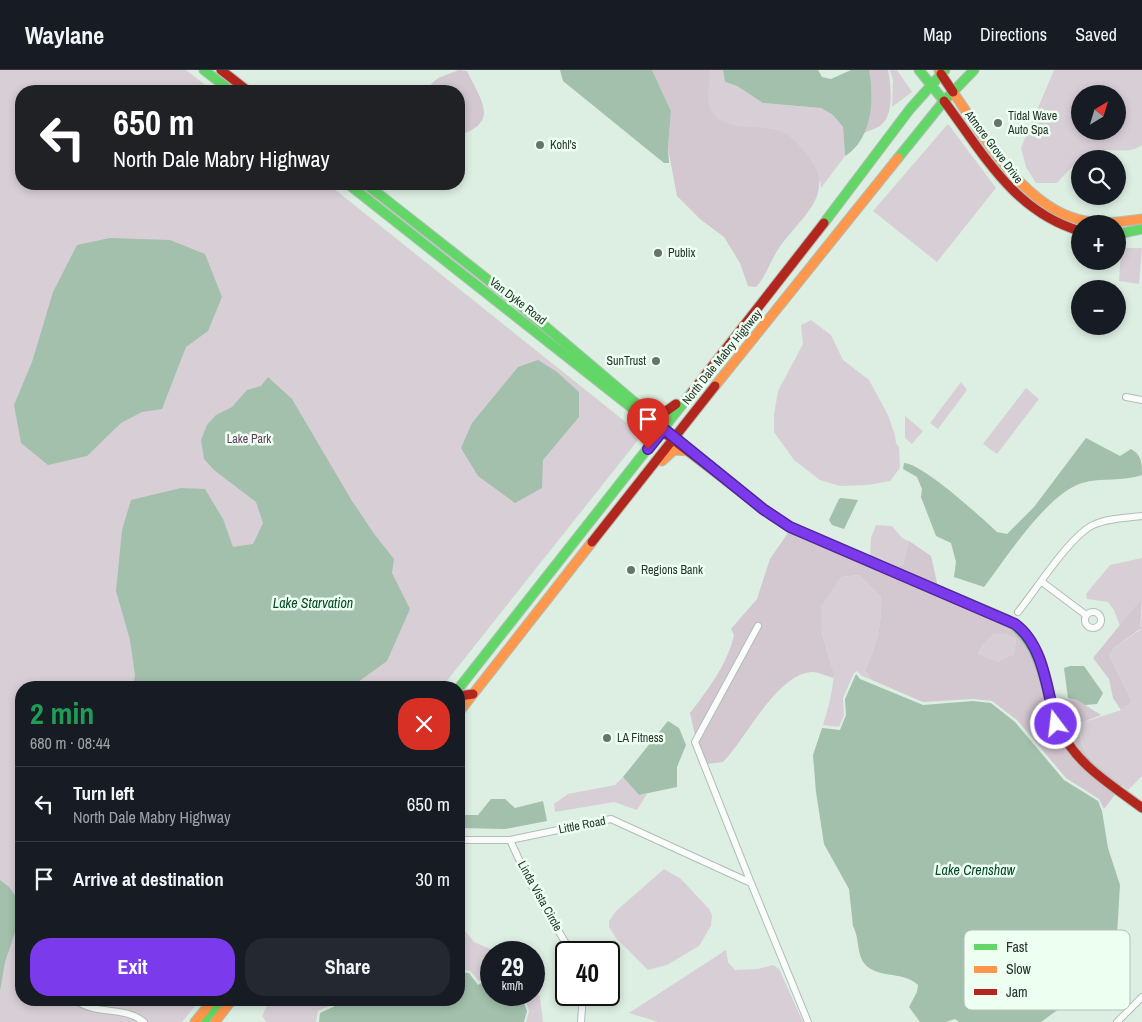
<!DOCTYPE html>
<html lang="en">
<head>
<meta charset="utf-8">
<style>
	body { margin:0; font-family:"Archivo Narrow",sans-serif; background:#242831; color:#f1f3f6; height:100vh; display:flex; flex-direction:column; font-size:19px; white-space:nowrap }
	* { box-sizing:border-box; margin:0 }
	p { font-size:16px; color:#9ea1a6 }
	.icon { flex:none; width:28px; height:28px; fill:none; stroke:currentColor; stroke-width:2; stroke-linecap:round; stroke-linejoin:round }
	.map { position:relative; flex:1; overflow:hidden }
	.panel { position:absolute; left:15px; top:611px; width:450px; height:325px; display:flex; flex-direction:column; background:#171b24; border-radius:20px; box-shadow:0 2px 8px #0003 }
	.panel>* { flex:none }
	.hud { position:absolute; left:15px; top:15px; width:450px; height:105px; border-radius:20px; box-shadow:0 2px 8px #0003; background:#202124; color:#fff; overflow:hidden }
	.needle { width:32px; rotate:38deg }
	.fabs { position:absolute; left:1071px; top:15px; display:grid; gap:10px }
	.fabs a { display:grid; place-items:center; width:55px; height:55px; border-radius:50%; background:#171b24; box-shadow:0 2px 8px #0003; font-size:25px }
	.speed { position:absolute; left:480px; top:871px; display:flex; gap:10px; font-size:25px; font-weight:700; text-align:center }
	.speed>* { display:grid; place-content:center; width:65px; height:65px; border-radius:50%; background:#171b24; box-shadow:0 2px 8px #0003; line-height:1 }
	.speed small { font-size:12px; font-weight:400 }
	.speed .limit { border:2px solid #111; border-radius:8px; background:#fff; color:#111 }
	.pin { position:absolute; display:grid; place-items:center; width:42px; height:42px; color:#fff; margin:-51px -21px; border-radius:50% 50% 50% 0; rotate:-45deg; box-shadow:0 0 5px #0007 }
	.pin .icon { rotate:45deg }
	.me { position:absolute; width:55px; margin:-28px; rotate:345deg; stroke-linejoin:round; filter:drop-shadow(0 0 4px #0008) }
	.turn { display:flex; align-items:center; gap:18px; height:105px; padding:0 15px; font-size:22px }
	.turn .icon { width:65px; height:65px; stroke-width:2.5 }
	.turn b { display:block; font-size:35px; line-height:42px }
	.round { display:grid; place-items:center; flex:none; width:52px; height:52px; border-radius:20px; background:#242831 }
	.headline { display:flex; align-items:center; justify-content:space-between; height:85px; padding:0 15px }
	h1 { font-size:30px; font-weight:800; line-height:38px; color:#1e9e55 }
	.cta { display:flex; gap:10px; margin-top:auto; padding:10px 15px }
	.cta a { flex:1; height:58px; border-radius:20px; background:#7c3aed; color:#fff; font-size:20px; font-weight:800; line-height:58px; text-align:center }
	.cta a+a { background:#242831; color:#f1f3f6 }
	ul { padding:0; list-style:none }
	li { display:flex; align-items:center; gap:15px; height:75px; padding:0 15px; border-top:1px solid #363941 }
	li div { flex:1 }
	li b { display:block; font-size:19px }
	li em { font-style:normal }
	header { display:flex; align-items:center; gap:30px; box-sizing:border-box; height:70px; padding:0 25px; background:#171b24; border-bottom:1px solid #363941 }
	header strong { font-size:24px }
	nav { display:flex; gap:28px; margin-inline-start:auto; font-size:18px }
	.map>svg:first-child { display:block }
	.green { fill:#d8cfd6; fill-rule:evenodd }
	.forest { fill:#d3c7d0; fill-rule:evenodd }
	.water { fill:#a2c0ab }
	.lines { fill:none; stroke-linecap:round; stroke-linejoin:round }
	.street-casing { stroke:#b0beb5; stroke-width:8 }
	.fast-casing { stroke:#b0beb5; stroke-width:11 }
	.slow-casing { stroke:#b0beb5; stroke-width:11 }
	.jam-casing { stroke:#b0beb5; stroke-width:11 }
	.street { stroke:#fafcfb; stroke-width:6 }
	.fast { stroke:#63d668; stroke-width:9 }
	.slow { stroke:#ff974d; stroke-width:9 }
	.jam { stroke:#b3261e; stroke-width:9 }
	.route-casing { stroke:#51269a; stroke-width:12 }
	.route { stroke:#7c3aed; stroke-width:9 }
	.poi-dot { fill:#67746b; stroke:#ecfff1; stroke-width:2 }
	.labels { text-anchor:middle; stroke-width:5; stroke-linejoin:round; paint-order:stroke }
	.poi-label { font-size:12px; fill:#27332b; stroke:#ecfff1; text-anchor:start }
	.street-label { font-size:12px; fill:#27332b; stroke:#ecfff1 }
	.park-label { font-size:12px; fill:#693a5f; stroke:#ecfff1 }
	.water-label { font-size:14px; font-style:italic; fill:#054826; stroke:#ecfff1 }
	.key { fill:#ecfff1; stroke:#b1c2b6; stroke-width:1 }
	.key-label { font-size:14px; fill:#27332b }
</style>
</head>
<body>
<header>
<strong>Waylane</strong>
<nav><a>Map</a><a>Directions</a><a>Saved</a></nav>
</header>
<div class="map">
<svg width="1142" height="952" viewBox="0 0 1142 952">
	<rect width="100%" height="100%" fill="#ddeee2"/>
	<path class="green" d="M0,0H186L213,21H21V114H328L642,365L442,617L21,618V930H200L182,952H0Z
		M661,0H723L725,12L737,16L763,33L821,38L833,45L843,57L845,86L821,118L820,110L809,134Z
		M890,0H897L912,22L892,37L893,10Z
		M1054,0H1142V75C1127,86 1107,76 1092,82C1081,85 1066,104 1057,113H1036L1026,97L1021,78ZM1080,24H1118V61H1080Z
		M947,55H949L996,118L937,192L873,141Z
		M1126,178H1142L1139,214L1119,211L1121,180Z
		M811,250L831,265L843,290L869,310L888,345L895,365L896,373L899,377L900,398L890,411L868,415L840,416L820,410L794,390L774,362V345L778,321L803,274L801,255Z
		M961,312L967,320L938,359L930,353Z
		M1026,318L1039,329L997,384L983,374Z
		M905,346L923,361L912,374L905,368Z
		M876,455L892,456L902,468L909,471L903,495L894,498L870,488L871,468Z
		M1142,488V528L1120,556L1114,540L1108,532L1087,529L1086,524L1110,495Z
		M859,505L881,527C882,554 877,575 865,600L872,610L862,606L857,601L854,603L843,628L844,645L839,657L823,655C827,643 835,614 833,602C830,583 816,556 821,537C823,527 835,516 841,507Z
		M1142,541V706L1128,720C1105,702 1075,686 1081,653L1121,640L1132,632L1109,585L1115,577L1140,560Z
		M994,564H1006L1016,569L1014,584L998,593L978,584L983,574Z
		M623,707L639,725L647,724L637,740L614,732L555,742L554,734L568,724L615,715Z
		M664,799L681,809L709,839L712,845L711,856L699,876L667,895L648,900L616,868L609,857V851L616,841Z
		M459,859L466,862L474,872L497,882H491V907L488,906L479,911L470,901L459,899Z
		M726,880L728,892L735,900L758,899L773,895L779,899L803,952H658L629,943Z
		M534,913L540,927L543,952H526L529,941L524,925H534Z
		M270,930H342L318,941L316,952H266L262,946Z"/>
	<path class="forest" d="M459,0L467,1C480,29 501,52 459,65V21H424L438,8Z
		M652,0H710C710,14 703,36 716,47C737,63 765,52 786,64C794,68 802,79 807,85C839,124 800,147 779,178C770,191 767,205 756,217L748,216L740,193L724,167L700,149L677,126L668,78L671,41Z
		M869,0H888C891,14 894,44 882,54C879,58 868,60 861,65C872,46 874,22 869,0Z
		M790,460L1014,557L1033,580L1053,655L1065,677L1117,722L1104,739L1099,729L1066,708L1017,650L992,631L973,629L923,632L872,610L865,600C877,575 882,554 881,527L859,505L841,507L821,536L822,563L834,604L833,608C827,606 820,603 814,602C778,601 746,669 723,692L707,694L698,672L761,554L757,552L695,665L690,643C708,620 728,593 734,565L731,559L757,529L770,489ZM994,564H1006L1016,569L1014,584L998,592L978,584L983,574Z
		M909,471L931,486L938,517L894,498L903,495Z
		M1142,528L1140,559L1115,577L1109,585L1132,632L1121,640L1113,628L1109,609L1093,588Z
		M1051,627L1077,630L1101,645L1081,653C1075,684 1100,698 1122,715L1121,717C1082,687 1064,676 1051,627Z"/>
	<path class="water" d="M560,0H652L671,41L668,78L669,93H664L563,11Z
		M723,0H818L822,7L831,9L851,0H869C875,27 872,70 845,86L843,57L833,45L821,38L763,33L737,16L725,12Z
		M110,168L170,170L205,184L222,227L208,261L186,277L162,339L142,342L121,353L87,386L48,395L21,373L14,335L32,292L53,222L77,175Z
		M538,290L557,302L579,322V347L543,390L542,418L515,433L478,406L461,378L472,353L518,297Z
		M268,307L292,329L352,431L375,465L394,489L392,503L410,539L387,591L351,617H133L135,605L130,570L116,521L122,460L131,430L181,418L205,419L223,449L233,477L253,474L263,453L256,432L214,400L204,389L201,370L207,355L216,345L232,337L247,320L261,316Z
		M1086,368L1120,386L1131,379C1142,385 1142,394 1142,405C1123,412 1101,407 1082,413C1047,424 1006,488 984,517L954,507L956,492L951,473L936,466L921,427L922,419L917,407L903,399L904,393C922,393 982,448 997,462L1007,464L1034,437Z
		M841,428L858,430L844,459L832,455L829,450L839,429Z
		M1070,596H1084L1103,623L1097,634L1085,635L1077,630L1068,628L1064,598Z
		M856,604L860,609L923,635L973,631L991,633L1015,652L1064,710L1098,731L1102,741L1108,778L1120,815L1116,881L1108,893L1089,917L1041,952H959L955,949L946,952H920L909,937L917,922L918,915C903,900 873,910 862,890C857,880 859,867 853,856L849,819L824,774L816,722L813,685L822,658L840,660L846,645L845,629Z
		M668,651L679,658L686,675L677,697V717L639,725L623,707Z
		M491,729H505L515,738L543,731L547,751L505,759L459,758V745H478Z
		M0,810L9,817L21,834V845L5,892L0,921Z
		M459,902L469,903L478,915L489,908L491,910V925H521L527,941L524,952H319L320,943L348,930H459Z"/>
	<g class="lines">
		<defs>
			<path id="street" d="M1126,327L1142,330
				M1042,512L1086,545
				M1085 550a8 8 0 1 1 16 0a8 8 0 1 1-16 0Z
				M1018,542C1036,520 1069,467 1093,455C1108,448 1126,448 1142,446
				M20,675L21,671
				M459,770H510L611,749L751,813L808,952
				M510,770L530,813L571,882
				M751,813L695,672L758,556
				M78,932C99,945 124,936 144,952
				M581,952L583,925
				M1117,952L1142,927"/>
			<path id="fast" d="M204,0L231,21
				M919,0L944,31L974,0
				M898,88L944,31
				M348,114L637,342
				M366,114L520,235L646,342
				M824,153L910,39L945,0
				M1118,164L1142,159
				M642,346L650,362L648,378
				M771,445L790,457L1008,550C1048,581 1042,620 1061,661
				M459,618L692,322
				M203,952L216,937L231,932"/>
			<path id="slow" d="M939,0L941,4
				M953,22C983,66 1023,134 1077,149C1099,155 1120,152 1142,149
				M715,316L898,88
				M662,391L674,380L690,381
				M459,642L592,472
				M195,952L213,930
				M215,952L231,931"/>
			<path id="jam" d="M221,0L248,21
				M941,4L953,22
				M944,31C983,83 1014,142 1080,161
				M692,322L824,153
				M646,341L662,344L676,334
				M637,342L771,445
				M592,472L715,316
				M459,626L473,624
				M1061,661C1078,696 1112,715 1142,738"/>
		</defs>
		<use href="#street" class="street-casing"/>
		<use href="#fast" class="fast-casing"/>
		<use href="#slow" class="slow-casing"/>
		<use href="#jam" class="jam-casing"/>
		<use href="#street" class="street"/>
		<use href="#fast" class="fast"/>
		<use href="#slow" class="slow"/>
		<use href="#jam" class="jam"/>
	</g>
	<g class="lines">
		<defs>
			<path id="route" d="M648,379L664,359L763,439L790,457L1015,554C1044,575 1047,621 1056,654"/>
		</defs>
		<use href="#route" class="route-casing"/>
		<use href="#route" class="route"/>
	</g>
	<g class="poi-dot">
		<circle cx="998" cy="53" r="5"/>
		<circle cx="540" cy="75" r="5"/>
		<circle cx="658" cy="183" r="5"/>
		<circle cx="656" cy="291" r="5"/>
		<circle cx="631" cy="500" r="5"/>
		<circle cx="607" cy="668" r="5"/>
	</g>
	<g class="labels">
		<g class="poi-label">
			<text x="1008" y="50">Tidal Wave<tspan x="1008" dy="14">Auto Spa</tspan></text>
			<text x="550" y="79">Kohl's</text>
			<text x="668" y="187">Publix</text>
			<text x="646" y="295" text-anchor="end">SunTrust</text>
			<text x="641" y="504">Regions Bank</text>
			<text x="617" y="672">LA Fitness</text>
		</g>
		<g class="street-label">
			<text transform="translate(994 77) rotate(53)" y="4">Atmore Grove Drive</text>
			<text transform="translate(518 231) rotate(38)" y="4">Van Dyke Road</text>
			<text transform="translate(722 287) rotate(-51)" y="4">North Dale Mabry Highway</text>
			<text transform="translate(582 755) rotate(-11)" y="4">Little Road</text>
			<text transform="translate(540 826) rotate(61)" y="4">Linda Vista Circle</text>
		</g>
		<g class="park-label">
			<text x="249" y="373">Lake Park</text>
		</g>
		<g class="water-label">
			<text x="313" y="538">Lake Starvation</text>
			<text x="975" y="805">Lake Crenshaw</text>
		</g>
	</g>
	<rect x="964" y="860" width="166" height="80" rx="8" class="key"/>
	<rect x="974" y="874" width="23" height="6" fill="#63d668"/>
	<rect x="974" y="896" width="23" height="7" fill="#ff974d"/>
	<rect x="974" y="919" width="23" height="6" fill="#b3261e"/>
	<g class="key-label">
		<text x="1006" y="882">Fast</text>
		<text x="1006" y="904">Slow</text>
		<text x="1006" y="927">Jam</text>
	</g>
</svg>
<div class="fabs">
<a><svg class="needle" viewBox="-14 -14 28 28"><path d="M0-13l5 13h-10z" fill="#e53935"/><path d="M0 13l5-13h-10z" fill="#9ea1a6"/></svg></a>
<a><svg class="icon" aria-label="search" viewBox="0 0 24 24"><circle cx="10" cy="10" r="6"/><path d="M15 15l6 6"/></svg></a>
<a>+</a>
<a>−</a>
</div>
<div class="speed"><div>29<small>km/h</small></div><div class="limit">40</div></div>
<div class="pin" style="left:648px;top:379px;background:#d93025"><svg class="icon" aria-label="arrive" viewBox="0 0 24 24"><path d="M6 21V4h12l-3 4 3 4H6"/></svg></div>
<svg class="me" style="left:1056px;top:654px" viewBox="-20 -20 40 40"><circle r="17" fill="#7c3aed" stroke="#fff" stroke-width="3"/><path d="M0-11L8 9 0 5-8 9z" fill="#fff"/></svg>
<div class="hud">
<div class="turn"><svg class="icon" aria-label="left" viewBox="0 0 24 24"><path d="M17 20v-9H6M10 6l-5 5 5 5"/></svg><div><b>650 m</b>North Dale Mabry Highway</div></div>
</div>
<section class="panel">
<div class="headline"><div><h1>2 min</h1><p>680 m · 08:44</p></div><a class="round" style="background:#d93025;color:#fff"><svg class="icon" aria-label="close" viewBox="0 0 24 24"><path d="M6 6l12 12M18 6L6 18"/></svg></a></div>
<ul>
<li><svg class="icon" aria-label="left" viewBox="0 0 24 24"><path d="M17 20v-9H6M10 6l-5 5 5 5"/></svg><div><b>Turn left</b><p>North Dale Mabry Highway</p></div><em>650 m</em></li>
<li><svg class="icon" aria-label="arrive" viewBox="0 0 24 24"><path d="M6 21V4h12l-3 4 3 4H6"/></svg><div><b>Arrive at destination</b></div><em>30 m</em></li>
</ul>
<div class="cta"><a>Exit</a><a>Share</a></div>
</section>
</div>
</body>
</html>
